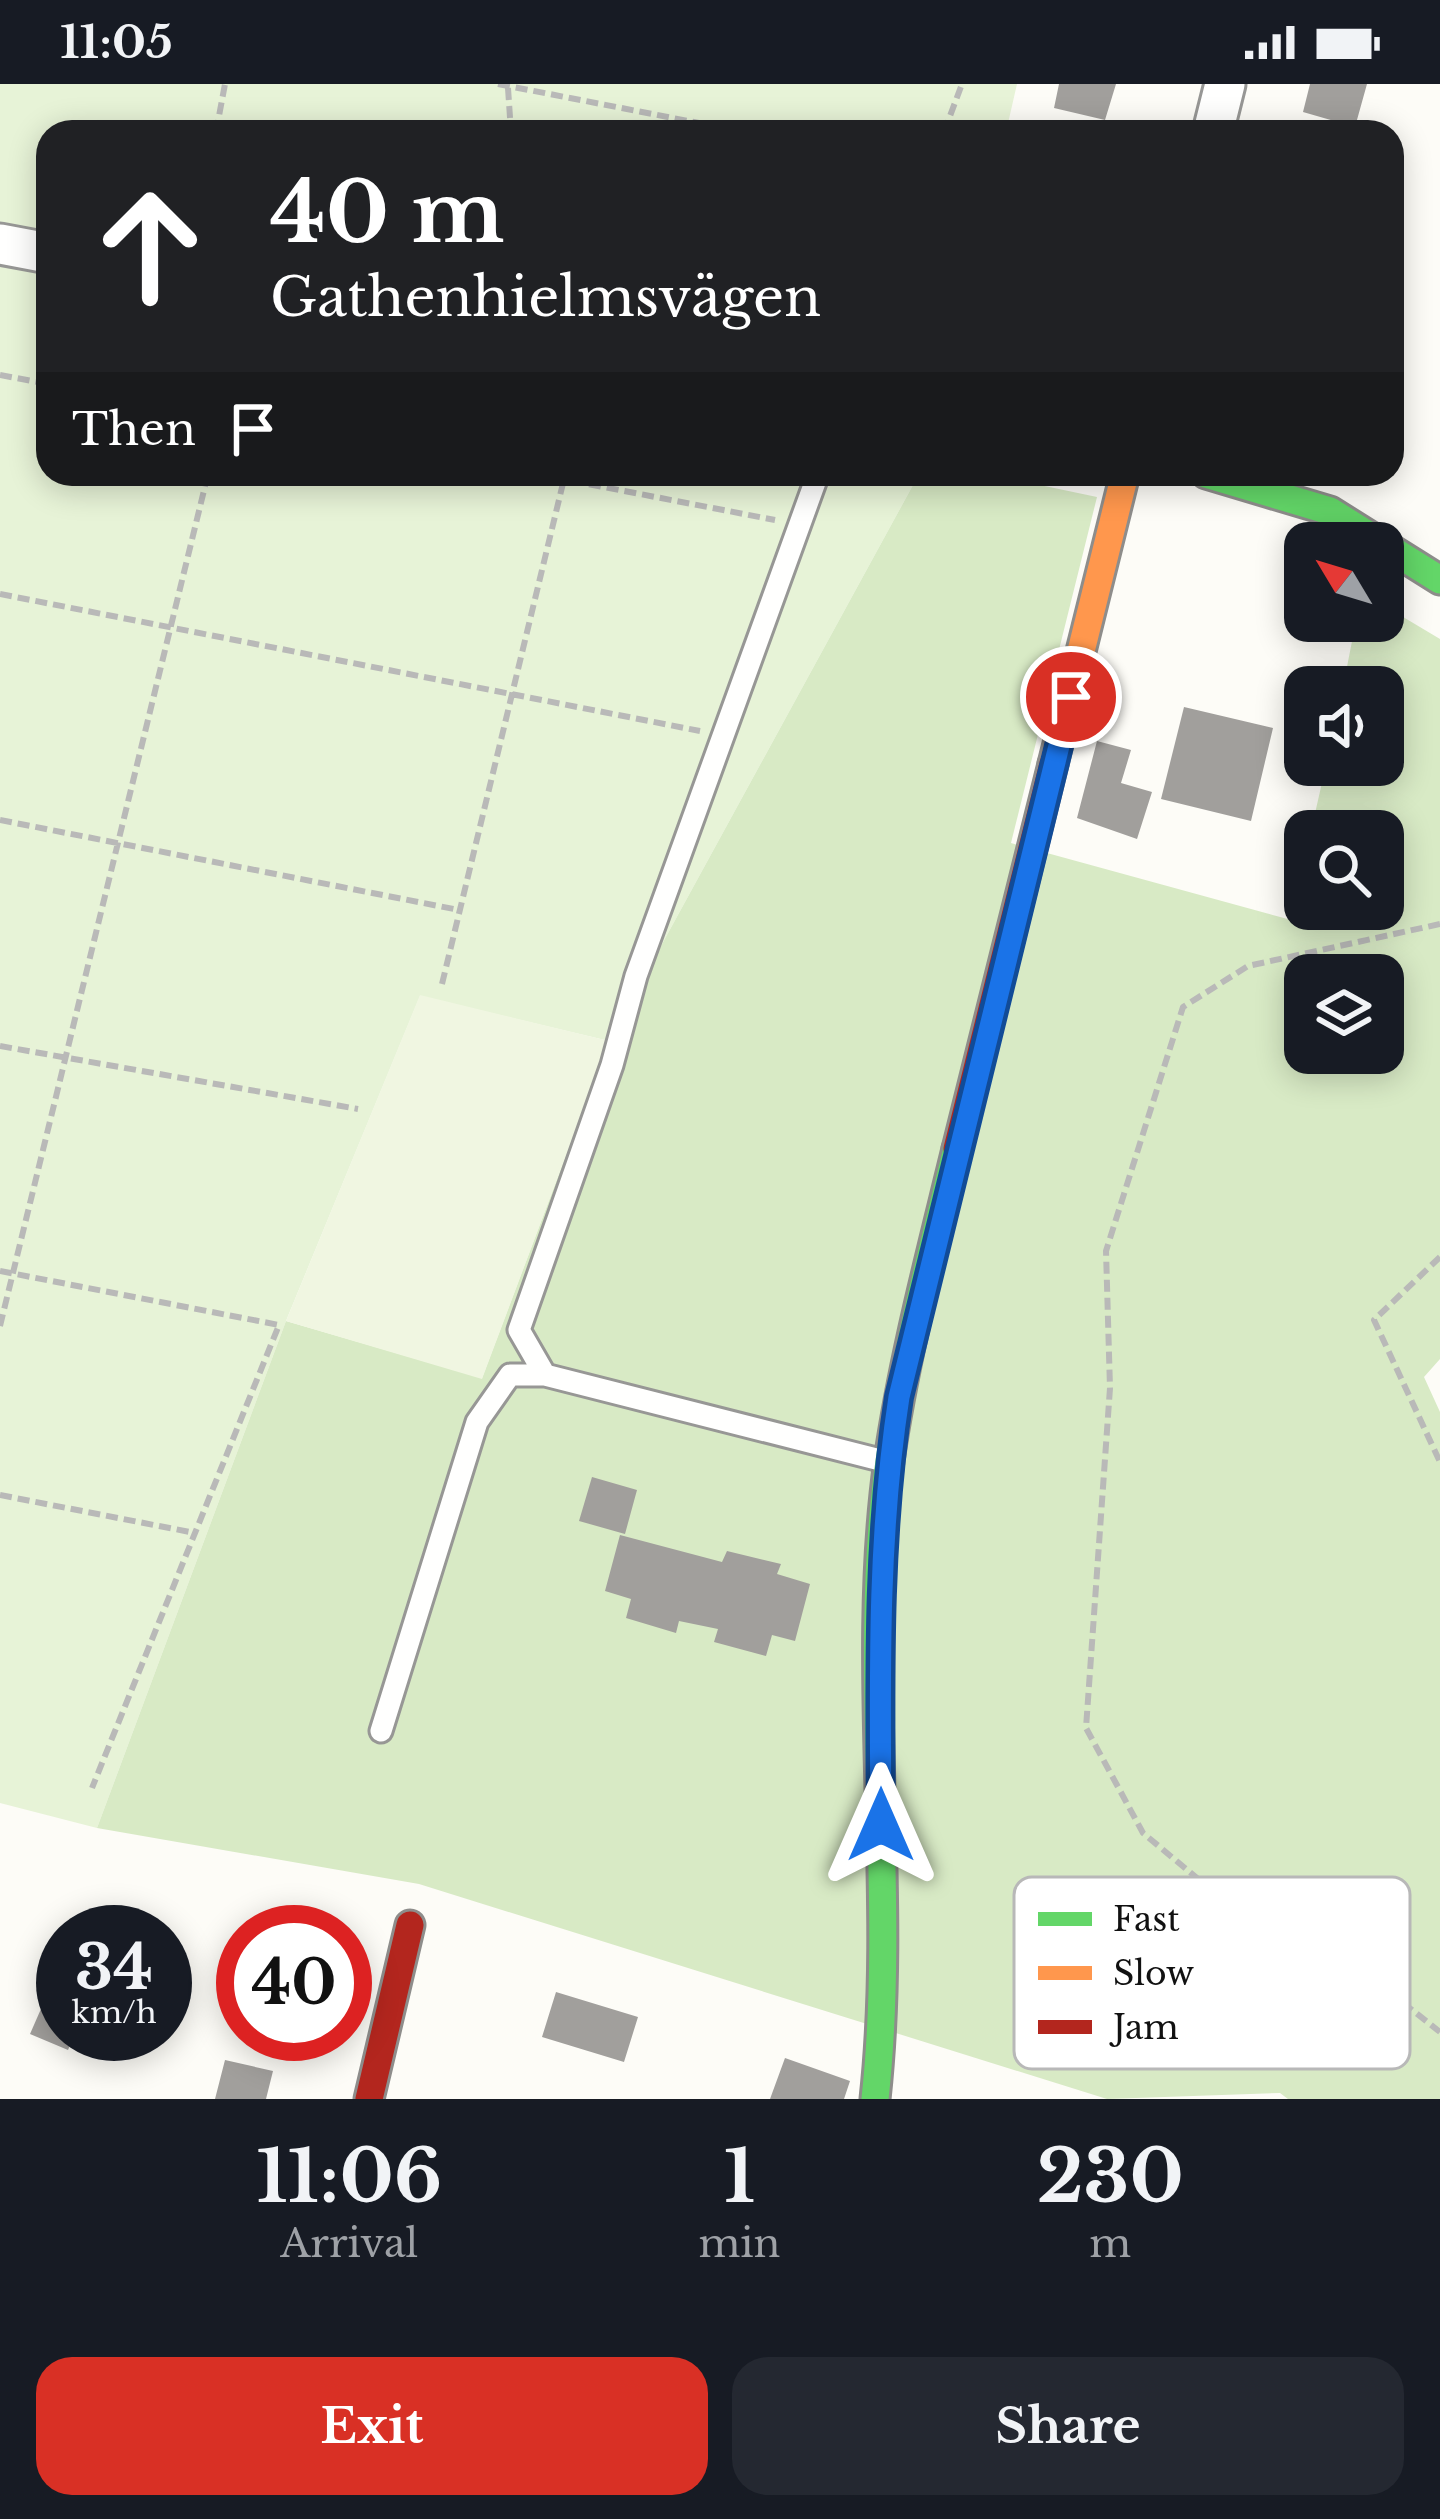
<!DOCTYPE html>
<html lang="en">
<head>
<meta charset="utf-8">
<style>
	body { margin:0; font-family:"Libre Baskerville",serif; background:#242831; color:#f1f3f6; height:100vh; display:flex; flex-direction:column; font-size:45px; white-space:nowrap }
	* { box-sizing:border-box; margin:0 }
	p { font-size:39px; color:#9ea1a6 }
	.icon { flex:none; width:66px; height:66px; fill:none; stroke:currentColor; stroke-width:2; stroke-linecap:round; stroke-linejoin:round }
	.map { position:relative; height:2015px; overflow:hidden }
	.drawer { display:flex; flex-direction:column; background:#171b24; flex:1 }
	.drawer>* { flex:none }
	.guide { position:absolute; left:36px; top:36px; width:1368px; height:366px; border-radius:36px; box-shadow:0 6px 30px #0003; background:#202124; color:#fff; overflow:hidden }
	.needle { width:78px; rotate:308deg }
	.tools { position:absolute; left:1284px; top:438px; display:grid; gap:24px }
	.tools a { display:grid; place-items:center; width:120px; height:120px; border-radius:24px; background:#171b24; box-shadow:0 6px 30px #0003; font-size:60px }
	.speed { position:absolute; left:36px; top:1821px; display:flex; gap:24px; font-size:60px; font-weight:700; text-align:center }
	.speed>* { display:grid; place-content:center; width:156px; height:156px; border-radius:50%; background:#171b24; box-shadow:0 6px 30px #0003; line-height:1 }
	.speed small { font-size:30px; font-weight:400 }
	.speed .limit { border:18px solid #d22; background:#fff; color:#111 }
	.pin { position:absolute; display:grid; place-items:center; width:102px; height:102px; color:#fff; margin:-51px; border:6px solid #fff; border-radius:50%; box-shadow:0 3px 12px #0007 }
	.me { position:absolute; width:132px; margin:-66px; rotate:0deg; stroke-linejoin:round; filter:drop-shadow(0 0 9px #0008) }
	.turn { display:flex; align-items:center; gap:42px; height:252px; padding:0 36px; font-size:54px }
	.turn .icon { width:156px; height:156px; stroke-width:2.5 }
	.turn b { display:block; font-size:84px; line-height:102px }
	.then { display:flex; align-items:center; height:114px; padding:0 36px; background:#0003; gap:24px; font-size:45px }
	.eta { display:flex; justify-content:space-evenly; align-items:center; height:204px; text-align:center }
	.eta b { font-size:72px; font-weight:700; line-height:84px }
	.cta { display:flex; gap:24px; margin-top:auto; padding:24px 36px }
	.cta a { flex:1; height:138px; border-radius:36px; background:#d93025; color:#fff; font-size:48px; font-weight:700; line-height:138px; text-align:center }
	.cta a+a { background:#242831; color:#f1f3f6 }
	.status { display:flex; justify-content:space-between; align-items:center; height:84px; padding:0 60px; background:#171b24; direction:ltr }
	.status svg { height:33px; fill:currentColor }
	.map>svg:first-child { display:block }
	.green { fill:#e7f3d7 }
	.forest { fill:#d8eac5; fill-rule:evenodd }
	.pitch { fill:#f0f6e1 }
	.building { fill:#a19f9c }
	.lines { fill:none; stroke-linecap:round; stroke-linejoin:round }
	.lane-casing { stroke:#979795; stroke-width:27 }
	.street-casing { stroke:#979795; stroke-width:45 }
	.fast-casing { stroke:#8e8d8b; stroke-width:33 }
	.slow-casing { stroke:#8e8d8b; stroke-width:33 }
	.jam-casing { stroke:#8e8d8b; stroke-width:33 }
	.path { stroke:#b9b9b8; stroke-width:6; stroke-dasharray:12 6; stroke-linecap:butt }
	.lane { stroke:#fffffe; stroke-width:21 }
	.street { stroke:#fffffe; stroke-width:39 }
	.fast { stroke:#63d668; stroke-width:27 }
	.slow { stroke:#ff974d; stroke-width:27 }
	.jam { stroke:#b3261e; stroke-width:27 }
	.route-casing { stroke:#114b97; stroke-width:30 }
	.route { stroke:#1a73e8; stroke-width:21 }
	.key { fill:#fff; stroke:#b8b8b8; stroke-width:3 }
	.key-label { font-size:33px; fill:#111 }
</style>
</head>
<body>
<div class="status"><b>11:05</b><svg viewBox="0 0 49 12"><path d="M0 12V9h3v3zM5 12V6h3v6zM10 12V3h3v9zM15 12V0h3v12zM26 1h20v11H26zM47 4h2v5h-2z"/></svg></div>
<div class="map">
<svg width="1440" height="2015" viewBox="0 0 1440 2015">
	<rect width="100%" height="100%" fill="#fdfcf7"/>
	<path class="green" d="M0,0H1017L1006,48H48V390H919L609,957L420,912L286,1237L97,1744L0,1719Z"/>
	<path class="forest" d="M919,390H988L1097,413L1011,759L1291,836L1305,776V825H1383V747H1311L1326,681H1383V603H1343L1356,537H1383V521L1440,555V1275L1424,1293L1440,1328V2015H1288L1280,2009L1107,2015L419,1800L97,1744L286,1237L482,1294L609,957ZM1305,891H1383V969H1305Z"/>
	<path class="pitch" d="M420,911L609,957L482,1295L286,1237Z"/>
	<path class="building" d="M1059,0H1116L1105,36L1054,24Z
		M1310,0H1367L1355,43L1303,28Z
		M1184,623L1273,644L1251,737L1161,715Z
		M1097,657L1131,666L1121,699L1152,708L1137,755L1077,734Z
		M592,1393L637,1406L625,1450L579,1437Z
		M620,1451L722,1478L727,1467L781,1480L777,1490L810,1500L795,1557L772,1551L766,1572L714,1558L718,1545L679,1537L676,1549L626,1534L631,1515L605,1507Z
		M58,1886L63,1888V1950H75L68,1966L30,1950Z
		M556,1908L638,1933L624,1978L542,1953Z
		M785,1974L850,1997L844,2015H770Z
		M225,1976L273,1987L266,2015H215Z"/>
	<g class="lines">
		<defs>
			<path id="lane" d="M818,390L636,892L612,981L519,1246L545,1291L888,1378
				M381,1647L477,1338L510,1291H545"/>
			<path id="street" d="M1213,48L1225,0
				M0,160L48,169"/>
			<path id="fast" d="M1206,390L1330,427L1440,496
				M875,2015C898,1804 860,1588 889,1377C904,1273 932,1168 957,1065"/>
			<path id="slow" d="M1053,680L1125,390"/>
			<path id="jam" d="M957,1065L1053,680
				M369,2015L410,1841"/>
		</defs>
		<use href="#lane" class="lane-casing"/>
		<use href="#street" class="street-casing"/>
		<use href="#fast" class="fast-casing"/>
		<use href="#slow" class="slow-casing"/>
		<use href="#jam" class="jam-casing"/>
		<path class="path" d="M498,0L745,48
			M508,4L511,48
			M216,48L225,0
			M944,48L962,0
			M0,291L48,300
			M536,390L775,436
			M1067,390L1082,393
			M0,510L700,647
			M0,736L459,826
			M1440,840L1248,882L1183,923L1106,1167L1110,1304L1086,1644L1143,1749L1282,1865L1397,1914L1440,1948
			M442,900L564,395
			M0,962L358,1025
			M1440,1173L1374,1236L1440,1378
			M0,1187L279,1241L92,1704
			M0,1242L208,390
			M0,1411L195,1449"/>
		<use href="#lane" class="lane"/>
		<use href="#street" class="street"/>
		<use href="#fast" class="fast"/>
		<use href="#slow" class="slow"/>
		<use href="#jam" class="jam"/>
	</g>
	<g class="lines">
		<defs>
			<path id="route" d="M881,1741C880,1598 877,1455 899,1313L1071,613"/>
		</defs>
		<use href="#route" class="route-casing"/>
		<use href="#route" class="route"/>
	</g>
	<rect x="1014" y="1793" width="396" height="192" rx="18" class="key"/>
	<rect x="1038" y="1828" width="54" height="14" fill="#63d668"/>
	<rect x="1038" y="1882" width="54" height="14" fill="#ff974d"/>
	<rect x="1038" y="1936" width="54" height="14" fill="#b3261e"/>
	<g class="key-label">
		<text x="1113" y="1847">Fast</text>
		<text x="1113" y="1901">Slow</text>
		<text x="1113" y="1955">Jam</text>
	</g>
</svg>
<div class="tools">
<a><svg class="needle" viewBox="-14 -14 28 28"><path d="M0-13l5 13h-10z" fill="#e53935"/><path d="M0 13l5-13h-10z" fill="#9ea1a6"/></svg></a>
<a><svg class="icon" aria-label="sound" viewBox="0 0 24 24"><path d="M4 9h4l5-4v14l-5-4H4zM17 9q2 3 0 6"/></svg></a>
<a><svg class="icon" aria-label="search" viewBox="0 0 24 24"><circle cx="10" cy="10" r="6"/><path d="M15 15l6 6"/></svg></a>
<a><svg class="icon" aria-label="layers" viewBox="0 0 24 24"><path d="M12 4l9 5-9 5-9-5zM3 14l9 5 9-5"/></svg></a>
</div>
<div class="speed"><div>34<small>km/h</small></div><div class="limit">40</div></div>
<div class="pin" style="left:1071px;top:613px;background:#d93025"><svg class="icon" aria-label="arrive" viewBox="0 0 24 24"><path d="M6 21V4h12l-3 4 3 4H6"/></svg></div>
<svg class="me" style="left:881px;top:1741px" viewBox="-20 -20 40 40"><path d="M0-17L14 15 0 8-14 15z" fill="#1a73e8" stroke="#fff" stroke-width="4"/></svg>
<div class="guide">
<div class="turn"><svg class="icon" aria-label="ahead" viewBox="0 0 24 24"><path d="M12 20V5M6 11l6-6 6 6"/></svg><div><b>40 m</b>Gathenhielmsvägen</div></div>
<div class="then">Then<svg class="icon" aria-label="arrive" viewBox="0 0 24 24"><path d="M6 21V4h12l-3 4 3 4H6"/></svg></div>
</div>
</div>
<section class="drawer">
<div class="eta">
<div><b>11:06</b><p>Arrival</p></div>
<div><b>1</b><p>min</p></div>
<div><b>230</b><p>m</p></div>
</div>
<div class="cta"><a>Exit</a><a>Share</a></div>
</section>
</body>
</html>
